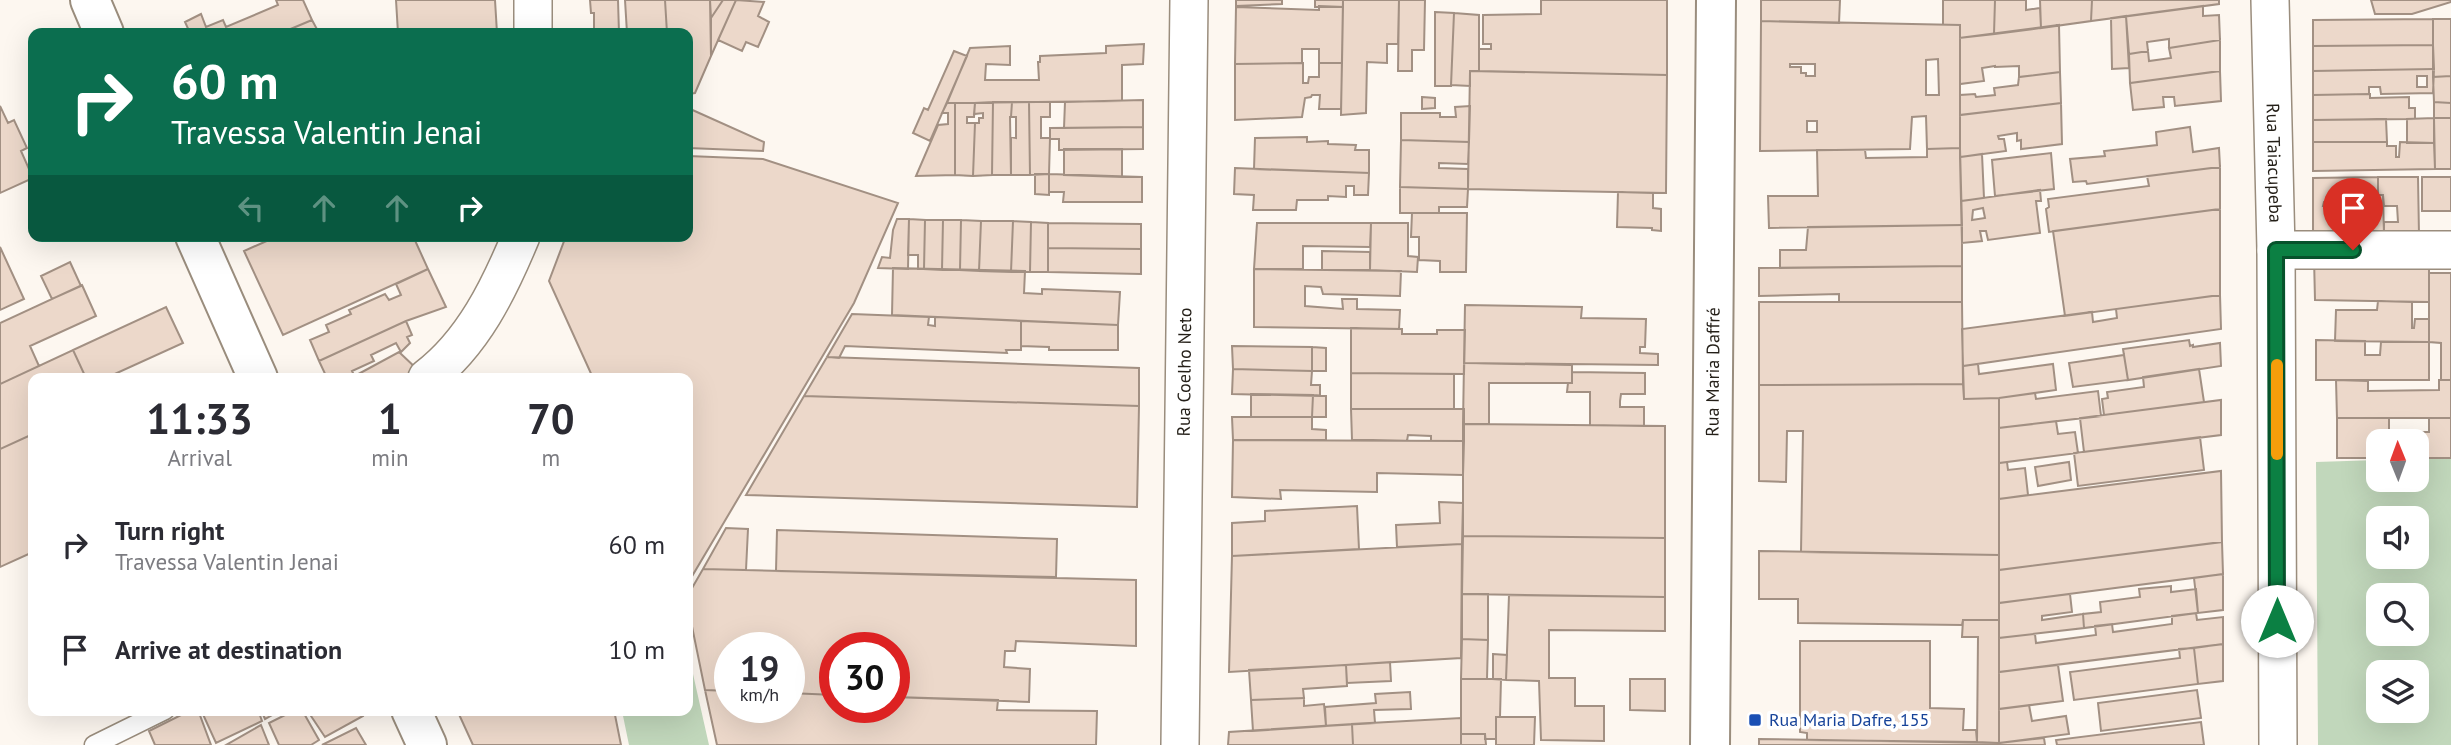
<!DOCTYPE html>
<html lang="en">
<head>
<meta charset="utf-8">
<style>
	body { margin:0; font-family:"PT Sans",sans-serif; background:#f2f2f3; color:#2b2b33; height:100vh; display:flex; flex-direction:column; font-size:26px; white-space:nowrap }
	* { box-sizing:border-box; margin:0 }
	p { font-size:23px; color:#7c7c81 }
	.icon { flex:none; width:38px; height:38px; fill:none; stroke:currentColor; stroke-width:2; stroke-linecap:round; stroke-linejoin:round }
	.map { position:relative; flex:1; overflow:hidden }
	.sheet { position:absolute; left:28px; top:373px; width:665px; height:343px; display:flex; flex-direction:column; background:#fff; border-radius:14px; box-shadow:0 7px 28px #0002 }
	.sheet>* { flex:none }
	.banner { position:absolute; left:28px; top:28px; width:665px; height:214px; border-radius:14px; box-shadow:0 7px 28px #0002; background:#0b6e4f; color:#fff; overflow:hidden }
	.needle { width:46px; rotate:359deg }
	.tools { position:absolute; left:2366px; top:429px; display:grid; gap:14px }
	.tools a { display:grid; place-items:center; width:63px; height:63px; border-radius:14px; background:#fff; box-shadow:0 7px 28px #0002; font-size:35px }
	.speed { position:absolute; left:714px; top:632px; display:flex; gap:14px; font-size:35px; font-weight:700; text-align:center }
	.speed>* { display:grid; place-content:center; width:91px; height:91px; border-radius:50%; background:#fff; box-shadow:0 7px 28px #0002; line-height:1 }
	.speed small { font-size:18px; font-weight:400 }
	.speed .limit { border:10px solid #d22; background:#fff; color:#111 }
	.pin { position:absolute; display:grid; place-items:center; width:60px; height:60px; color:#fff; margin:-72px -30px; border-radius:50% 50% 50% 0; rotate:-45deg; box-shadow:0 0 7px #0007 }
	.pin .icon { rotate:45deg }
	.me { position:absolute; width:77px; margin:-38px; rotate:0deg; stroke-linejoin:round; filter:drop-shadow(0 0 5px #0008) }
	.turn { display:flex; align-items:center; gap:24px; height:147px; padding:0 28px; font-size:32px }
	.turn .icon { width:91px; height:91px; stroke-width:2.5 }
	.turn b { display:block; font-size:49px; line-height:60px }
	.lanes { display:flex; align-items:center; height:66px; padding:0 28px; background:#0003; justify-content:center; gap:35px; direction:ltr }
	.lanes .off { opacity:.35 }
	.eta { display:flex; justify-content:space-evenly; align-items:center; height:119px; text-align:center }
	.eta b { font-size:42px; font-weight:800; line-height:49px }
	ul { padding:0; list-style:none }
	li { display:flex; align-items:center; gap:21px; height:105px; padding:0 28px }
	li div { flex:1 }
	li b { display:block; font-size:26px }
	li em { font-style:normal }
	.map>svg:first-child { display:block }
	.green { fill:#c1d7bb; fill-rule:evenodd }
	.building { fill:#ecd8ca; stroke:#a29083; stroke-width:2; fill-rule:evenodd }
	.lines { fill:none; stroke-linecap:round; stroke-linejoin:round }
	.service-casing { stroke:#9a8d7d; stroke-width:21 }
	.minor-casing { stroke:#9a8d7d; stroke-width:40 }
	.tertiary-casing { stroke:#9a8d7d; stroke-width:42 }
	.service { stroke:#fff; stroke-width:18 }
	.minor { stroke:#fff; stroke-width:37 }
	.tertiary { stroke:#fff; stroke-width:38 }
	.route-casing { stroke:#07532c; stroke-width:18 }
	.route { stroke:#0b8043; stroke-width:12 }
	.slow { stroke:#f59e0b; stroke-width:12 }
	.transit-dot { fill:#1a4fb4; stroke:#fff; stroke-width:2.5 }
	.labels { text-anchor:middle; stroke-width:7; stroke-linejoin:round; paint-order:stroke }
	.street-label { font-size:18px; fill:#241f18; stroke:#fff }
	.transit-label { font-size:18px; fill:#164399; stroke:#fff; text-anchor:start }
</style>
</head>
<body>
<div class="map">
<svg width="2451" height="745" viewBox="0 0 2451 745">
	<rect width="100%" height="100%" fill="#fdf7f0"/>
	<path class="green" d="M2451,458V745H2318L2316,462L2378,460V480H2417V459ZM2378,518H2417V556H2378ZM2378,595H2417V634H2378ZM2378,672H2417V710H2378Z
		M693,674L709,745H629L622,711L688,710V675Z"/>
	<path class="building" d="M276,0H303L312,20L281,33H190L185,22L201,14L206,27L223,20L226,27L278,5Z
		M396,0H495L497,33H398Z
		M590,0H618L619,33H594V13H591Z
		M625,0H665L667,33H627Z
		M665,0H710L711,56L695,93L688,94V33H667Z
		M710,0H723L711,18Z
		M723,0H736L711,56V18Z
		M736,0L764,2L758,16L769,22L758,47L746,42L742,51L718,40Z
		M1236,0H1282V4L1236,6Z
		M1315,0H1343V7H1315Z
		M1343,0H1399L1398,44H1387V63L1367,62L1366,113L1341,115Z
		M1399,0H1425L1424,50H1412V71H1398Z
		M1541,0H1667V75L1479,71V49H1491V44H1483V15L1541,14Z
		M1761,0H1840L1839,23L1761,21Z
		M1943,0H1995L1994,34L1960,38V25H1943Z
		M1995,0H2026V10L2040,8L2041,28L1994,34Z
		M2040,0H2092L2091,21L2041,28Z
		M2092,0H2219V4L2091,21Z
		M2371,0H2451V2L2412,14H2375Z
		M1319,6L1343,7L1342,63H1319V49H1302V63L1235,64L1236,7L1319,10Z
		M2203,6V16L2219,15L2220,40L2169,48V39L2147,42L2148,51L2129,54L2126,16Z
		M1435,12L1454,13L1451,86H1435Z
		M1454,13L1479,15V71H1470V86L1451,85Z
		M2126,16L2129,68L2112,69L2111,18Z
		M2433,19V45L2313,46V20Z
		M2433,19H2451V76L2433,77Z
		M312,20L319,33H281Z
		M1761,21L1960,25V148L1927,149L1926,116L1912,117L1910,149L1760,151ZM1938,59L1939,95H1926V60ZM1790,64H1815V76H1806V73H1801V67H1790ZM1807,121H1817V132H1807Z
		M2059,25L2060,72L2019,77V66L1995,67V66L1982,68L1984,81L1960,84V38Z
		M2220,40V71L2130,83L2129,54L2148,51L2149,61L2171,58L2169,48Z
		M1144,44L1143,64L1122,65V101L947,103L970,48L1010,46V65L986,64L985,80H1039L1038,62H1040V56L1106,53V46Z
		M2433,45L2434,69L2313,71V46Z
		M954,51L967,56L930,141L913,133L924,108L928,110Z
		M1303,63V83H1308L1309,77H1319V63H1342L1341,109H1319L1320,95H1312L1311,97L1305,98L1302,117L1235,120V64Z
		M2434,69L2433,93L2381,94L2380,87H2369V94L2313,95V71ZM2417,76H2427V87H2417Z
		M1470,71L1667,75L1666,193L1468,189Z
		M2220,71L2221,101L2175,106L2174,97H2163L2164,107L2133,110L2130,83Z
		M2060,72L2061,103L1960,115V95L1975,94L1976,97L1995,95L1994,88L2018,85L2019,77Z
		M2451,76V103L2434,102L2433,77Z
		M2370,94V98L2409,97V108H2415V119L2313,120V95Z
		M1422,97L1435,98V108L1422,109Z
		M1143,100V127L1064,128L1065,102Z
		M993,102L992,175L973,176L975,123H979V118H983V113L974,114L975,103Z
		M993,102H1012L1011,117H1010L1011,175H992Z
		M1012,102H1029L1030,175H1011V137L1016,138V117H1011Z
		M1029,102H1050V117H1041V138H1050L1049,174L1030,175Z
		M2434,102L2451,103V118H2434Z
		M947,103H955V175L916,176L938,125L948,124V113H942Z
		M955,103H975L974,117H967V123H975L973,176L955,175Z
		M2061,103L2062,144L2021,149V140L2017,141V133L1998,136L1999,139H2004L2006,151L1960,157V115Z
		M0,106L8,123L14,120L27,148L21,151L33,178L0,193Z
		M1470,106L1469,142L1401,140V113H1440V117H1456L1455,107Z
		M688,108L764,142L763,151L688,148Z
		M2434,118V143H2407V119Z
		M2434,118H2451V169H2435Z
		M2386,119L2387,142H2313V120Z
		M1143,127V149L1059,150V139H1050V128Z
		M2190,127L2193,152L2219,148L2220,167L2087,184L2086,181L2073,182L2070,159L2105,156L2104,151L2157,145L2156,132Z
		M1307,137V142L1328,141V144L1356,145L1355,150H1369V173L1254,169L1255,138Z
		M1401,140L1469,142L1468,164L1439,163V168L1468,169V189L1400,187Z
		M2313,142H2387V146H2396V157H2399L2400,142L2434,143L2435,169L2313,171Z
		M1960,148L1962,225L1769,228L1768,196H1818L1817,150H1865L1866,158L1927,157V149Z
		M1064,149H1122V177L1064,175Z
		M2051,153L2054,189L1995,196L1992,160Z
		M1982,154L1984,198L1961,201L1960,157Z
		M688,156L763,159L898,203L854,303L688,583V378H593L549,281L566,236H688Z
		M2220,167V209L2049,232L2046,209L2049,207L2048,199L2149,186L2147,176Z
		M1235,168L1369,173L1368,195H1354V186H1346V197L1328,196V200H1297L1296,210H1253L1254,195L1234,194Z
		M1035,174H1049V195L1035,194Z
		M1049,174L1142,177V202H1063L1064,192H1049Z
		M2378,177V195H2383L2384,236L2313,237V178ZM2330,200H2361V205L2323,206L2324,202H2330Z
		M2378,177H2418L2419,235L2384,236V222H2398L2397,206H2384L2383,195H2378Z
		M2422,177H2451V211H2422Z
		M1400,187L1468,189L1467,207H1439V213H1400Z
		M2040,190L2041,201H2036L2040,233L1988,240L1986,231H1980L1982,241L1962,243L1961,201ZM1983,208L1985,218L1972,220L1973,210Z
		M1618,192L1653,193V208L1661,209V231L1652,230V228L1617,227Z
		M2220,209V295L2065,316L2053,231Z
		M1412,213H1467L1466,272H1440V261L1419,260V237H1411Z
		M897,219H909L908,269L878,268L882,257L890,258L893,230Z
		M909,219L925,220L924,269H918V255H908Z
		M925,220H943L942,270L924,269Z
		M943,220H961L960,270H942Z
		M961,220L981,221L979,271L960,270Z
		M981,221H1013L1011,272L979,271Z
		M1013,221L1031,222L1030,272H1011Z
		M1031,222L1048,223V272H1030Z
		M1048,223L1141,224V249L1048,248Z
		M1257,223H1371L1370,247L1303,246V269H1254Z
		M1371,223H1408V256L1418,257L1417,272L1370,270Z
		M1962,225V266L1780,268V250H1806L1808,227Z
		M278,236H413L428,269L283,335L244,251Z
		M0,247L24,299L0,310Z
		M1048,248L1141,249V274L1048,272Z
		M1322,251L1370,252V270H1322Z
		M2314,258H2429V302L2315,300Z
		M70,262L81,286L52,299L41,276Z
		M1962,266V302H1839V294L1759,296V268Z
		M893,268L1025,271L1024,293L1042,294V289L1120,292L1118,325L892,315Z
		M428,269L446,307L406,321L319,361L310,340L329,332L326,325L351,314L349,310L385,294L389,300L401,295L396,284Z
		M1254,269L1401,271L1400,296L1323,294L1321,287L1305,286V306L1343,309L1342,299H1357V309L1400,310L1399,329L1254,327Z
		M2429,273H2451V380H2441V343L2429,342Z
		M82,285L96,316L30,346L39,366L0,384V323Z
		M2220,295L2221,329L1963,366L1962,329L2092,312L2093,322L2117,318L2116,309Z
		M2378,301L2412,302V328H2414L2415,319H2429V342L2335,341L2336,310H2377Z
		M1759,302H1962L1963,384L1759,385Z
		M1465,305L1582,307L1581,318L1646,319L1645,347H1640V353L1658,354V365L1464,363Z
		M166,307L183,343L106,378H86L73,350Z
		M852,314L929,317L928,325L935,326V317L1021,321V350H1006L1007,353L845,346L839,358L827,357Z
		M406,321L412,335L407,337L410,343L401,352L396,343L371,355L374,361L352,371L354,375L348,378H327L319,361Z
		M1021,321L1118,325V350H1049V347L1021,346Z
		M1351,328L1402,329V334H1437V330H1465L1464,374L1351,373Z
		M2189,340L2190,346L2193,345V347L2220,343L2221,366L2128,380L2123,349Z
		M2316,340L2365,341V355H2380L2381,342H2429V380H2316Z
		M1232,346L1312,347V371L1233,369Z
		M1312,347L1326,348V371H1312Z
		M73,350L86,378H33V434L0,449V384Z
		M399,352L418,370L409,378H351Z
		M2124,355L2128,380L2073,387L2069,363Z
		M827,357L1139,368V406L804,396Z
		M1464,363L1572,365V383H1489V424H1463Z
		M1978,364L1979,374L2053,364L2056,390L1999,398L1964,399L1963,366Z
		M1233,369L1312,371L1311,385H1320V396L1232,394Z
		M2199,369L2204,402L2104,415L2102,399L2108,398L2107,392L2144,387L2143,377Z
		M1572,372L1645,373V394H1621L1620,401V407H1644V426L1590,425V392H1567L1568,383H1572Z
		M1351,373L1454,374V409H1351Z
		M2336,380L2368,381V391L2439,390V380H2451V418H2337Z
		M1963,384L1964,399L1999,398V555L1801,552L1803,431H1787L1786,482L1759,481V385Z
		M2098,391L2101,416L1999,428V398L2035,393L2036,399Z
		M1251,394L1313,395L1312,417H1251Z
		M1313,395L1326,396V417H1312Z
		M804,396L1139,406L1137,507L746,495Z
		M2221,400V435L2084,452L2080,418Z
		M1351,409H1464V441H1431V436L1408,435L1407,441L1352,440Z
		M1232,417H1312V429L1326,430V440H1233Z
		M2337,418H2389V432H2429V418H2451V458H2417V441H2378V458H2337Z
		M2056,421L2058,434L2075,432L2078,453L1999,463V428Z
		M1463,424L1665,426V538L1463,536Z
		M33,434V552L0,567V449Z
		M2200,437L2204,470L2078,486L2074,453Z
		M1233,440L1464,441L1463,475L1377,473V492L1280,490L1281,499L1232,497Z
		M2007,462L2008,470L2025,468L2028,495L1999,499V463Z
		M2069,462L2071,480L2038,486L2035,467Z
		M2221,471L2222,542L1999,570V499Z
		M1439,502L1463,503L1462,544L1397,547L1396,525L1440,523Z
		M1357,506L1359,549L1232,556V523L1265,521V511Z
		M726,528L748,529L746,570L703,569Z
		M777,530L1057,539L1056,577L776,571Z
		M1463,536L1665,538V597L1462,594Z
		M2222,542L2223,574L1999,603V570Z
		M1462,544L1461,658L1229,672L1232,556Z
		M1759,551L1999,555V620H1963L1962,625L1798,623V599H1759Z
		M703,569L1136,580V646L1016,641L1015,651H1005L1004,667L1030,669L1029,702L894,697V648H835V695L789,693V648H730V691L705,690L688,607V595Z
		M2223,574V610L2198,613L2194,578Z
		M2171,586V592L2196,589L2198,613L2084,628L2083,614L2101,612L2100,602L2140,597L2139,589Z
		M1462,594H1488V640L1462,639Z
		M2070,594L2072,612L2042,616V620L2083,614L2084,628L1999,638V603Z
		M1509,595L1665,597V631L1549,630V678H1575V706H1604V741L1541,740L1539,681L1506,680Z
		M2196,613L2197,620L2223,617V644L1999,672V638L2035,634L2036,643L2096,635L2095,626L2112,624L2113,632L2172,624V616Z
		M1963,620H1999V743L1977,742L1978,637H1962Z
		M1462,639L1488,640L1487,679H1461Z
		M1800,641H1930V708L1964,709L1963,730H1976L1977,742L1807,740V733L1800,732Z
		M2223,644V681L2198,684L2194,648Z
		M2194,648L2198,684L2074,700L2070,672L2180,658L2179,649Z
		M1493,654L1507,655L1506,680L1493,679Z
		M1390,662L1391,681L1347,683L1346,665Z
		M1346,665L1347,686L1303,689L1304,698L1251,700L1249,670Z
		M2058,665L2063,701L1999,709V672Z
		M1461,679H1501L1500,717H1496V739H1485V734H1461Z
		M1630,679H1665V711L1630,710Z
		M705,690L730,691V707H789V693L835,695V707H894V697L998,700L997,710L1097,711L1096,745H717Z
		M2197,690L2201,718L2101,731L2098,703Z
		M1410,692L1411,709L1374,710L1375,723L1326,726L1325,707L1376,703L1375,694Z
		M1304,698V706L1324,704L1326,726L1253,731L1251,700Z
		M2029,705L2032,721L2066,716L2069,734L1999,743V709Z
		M191,710H198L211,745H155L149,731Z
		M201,710H258L262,721L216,743Z
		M261,710H281L265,719Z
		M295,710H302L319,740L311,745H279L269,723Z
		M307,710H361L363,716L325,737Z
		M457,710H614L621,745H473Z
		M1496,717H1535L1534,745H1496Z
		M1461,718V745H1353L1352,724Z
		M2201,722L2204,745H2057L2056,740Z
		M1352,724L1353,745H1228L1229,732Z
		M261,725L269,745H226Z
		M356,728L366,745H322Z
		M1461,734H1485L1486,745H1461Z
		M2044,738L2045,745H1999V743Z
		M1759,739L1999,743V745H1759Z"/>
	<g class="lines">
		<defs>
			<path id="service" d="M94,745L165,710"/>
			<g id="minor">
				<path id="s1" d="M2270,0L2276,250L2278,745"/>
				<path d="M533,33V0"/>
				<path d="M2276,250H2451"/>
				<path d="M427,378C473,343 499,289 521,236"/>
				<path id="s2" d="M1180,745L1189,0"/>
			</g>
			<g id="tertiary">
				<path d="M90,0L104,33"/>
				<path d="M195,236L258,378"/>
				<path d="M411,710L427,745"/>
				<path id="s3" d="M1710,745L1716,0"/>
			</g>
		</defs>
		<use href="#service" class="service-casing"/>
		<use href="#minor" class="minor-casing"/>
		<use href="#tertiary" class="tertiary-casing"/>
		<use href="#service" class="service"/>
		<use href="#minor" class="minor"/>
		<use href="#tertiary" class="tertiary"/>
	</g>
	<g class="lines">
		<defs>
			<path id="route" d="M2277,621L2276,250H2353"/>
		</defs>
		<use href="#route" class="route-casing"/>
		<use href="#route" class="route"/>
		<path class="slow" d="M2277,365V454"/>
	</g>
	<rect class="transit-dot" x="1748" y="713" width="14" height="14" rx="3.5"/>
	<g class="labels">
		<g class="street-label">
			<text dy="6" stroke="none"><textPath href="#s1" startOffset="163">Rua Taiacupeba</textPath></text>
			<text dy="6" stroke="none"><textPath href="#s2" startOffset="373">Rua Coelho Neto</textPath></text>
			<text dy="6" stroke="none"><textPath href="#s3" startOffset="373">Rua Maria Daffré</textPath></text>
		</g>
		<g class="transit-label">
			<text x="1769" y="726">Rua Maria Dafre, 155</text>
		</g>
	</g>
</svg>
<div class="tools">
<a><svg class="needle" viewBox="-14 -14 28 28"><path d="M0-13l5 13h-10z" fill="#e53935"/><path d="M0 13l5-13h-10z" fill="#7c7c81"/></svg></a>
<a><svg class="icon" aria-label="sound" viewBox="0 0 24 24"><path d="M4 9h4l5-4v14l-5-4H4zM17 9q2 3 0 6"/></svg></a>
<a><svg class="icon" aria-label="search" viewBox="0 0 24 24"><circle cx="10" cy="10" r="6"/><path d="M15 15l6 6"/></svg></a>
<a><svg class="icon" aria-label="layers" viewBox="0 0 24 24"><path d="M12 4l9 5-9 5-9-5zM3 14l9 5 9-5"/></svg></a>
</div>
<div class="speed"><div>19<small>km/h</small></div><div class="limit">30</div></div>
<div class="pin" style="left:2353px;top:250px;background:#d93025"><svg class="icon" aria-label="arrive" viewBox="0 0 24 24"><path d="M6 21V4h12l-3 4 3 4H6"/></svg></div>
<svg class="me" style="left:2277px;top:621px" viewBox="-20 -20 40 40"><circle r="19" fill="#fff"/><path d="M0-13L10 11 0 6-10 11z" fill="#0b8043"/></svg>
<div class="banner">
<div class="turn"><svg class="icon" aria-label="right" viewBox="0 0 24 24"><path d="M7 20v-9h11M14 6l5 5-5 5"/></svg><div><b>60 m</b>Travessa Valentin Jenai</div></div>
<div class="lanes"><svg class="icon off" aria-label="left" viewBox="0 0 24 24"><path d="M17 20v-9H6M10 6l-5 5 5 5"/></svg><svg class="icon off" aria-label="ahead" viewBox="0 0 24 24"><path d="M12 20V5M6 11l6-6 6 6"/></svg><svg class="icon off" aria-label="ahead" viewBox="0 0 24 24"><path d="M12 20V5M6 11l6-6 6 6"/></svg><svg class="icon" aria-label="right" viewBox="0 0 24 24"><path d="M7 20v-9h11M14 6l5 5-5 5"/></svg></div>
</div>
<section class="sheet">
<div class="eta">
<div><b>11:33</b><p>Arrival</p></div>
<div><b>1</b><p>min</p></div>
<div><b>70</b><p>m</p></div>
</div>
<ul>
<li><svg class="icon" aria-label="right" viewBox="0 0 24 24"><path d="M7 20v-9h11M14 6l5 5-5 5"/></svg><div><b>Turn right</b><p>Travessa Valentin Jenai</p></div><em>60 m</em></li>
<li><svg class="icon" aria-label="arrive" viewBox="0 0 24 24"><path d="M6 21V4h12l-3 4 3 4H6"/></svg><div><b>Arrive at destination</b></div><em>10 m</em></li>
</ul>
</section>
</div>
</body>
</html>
